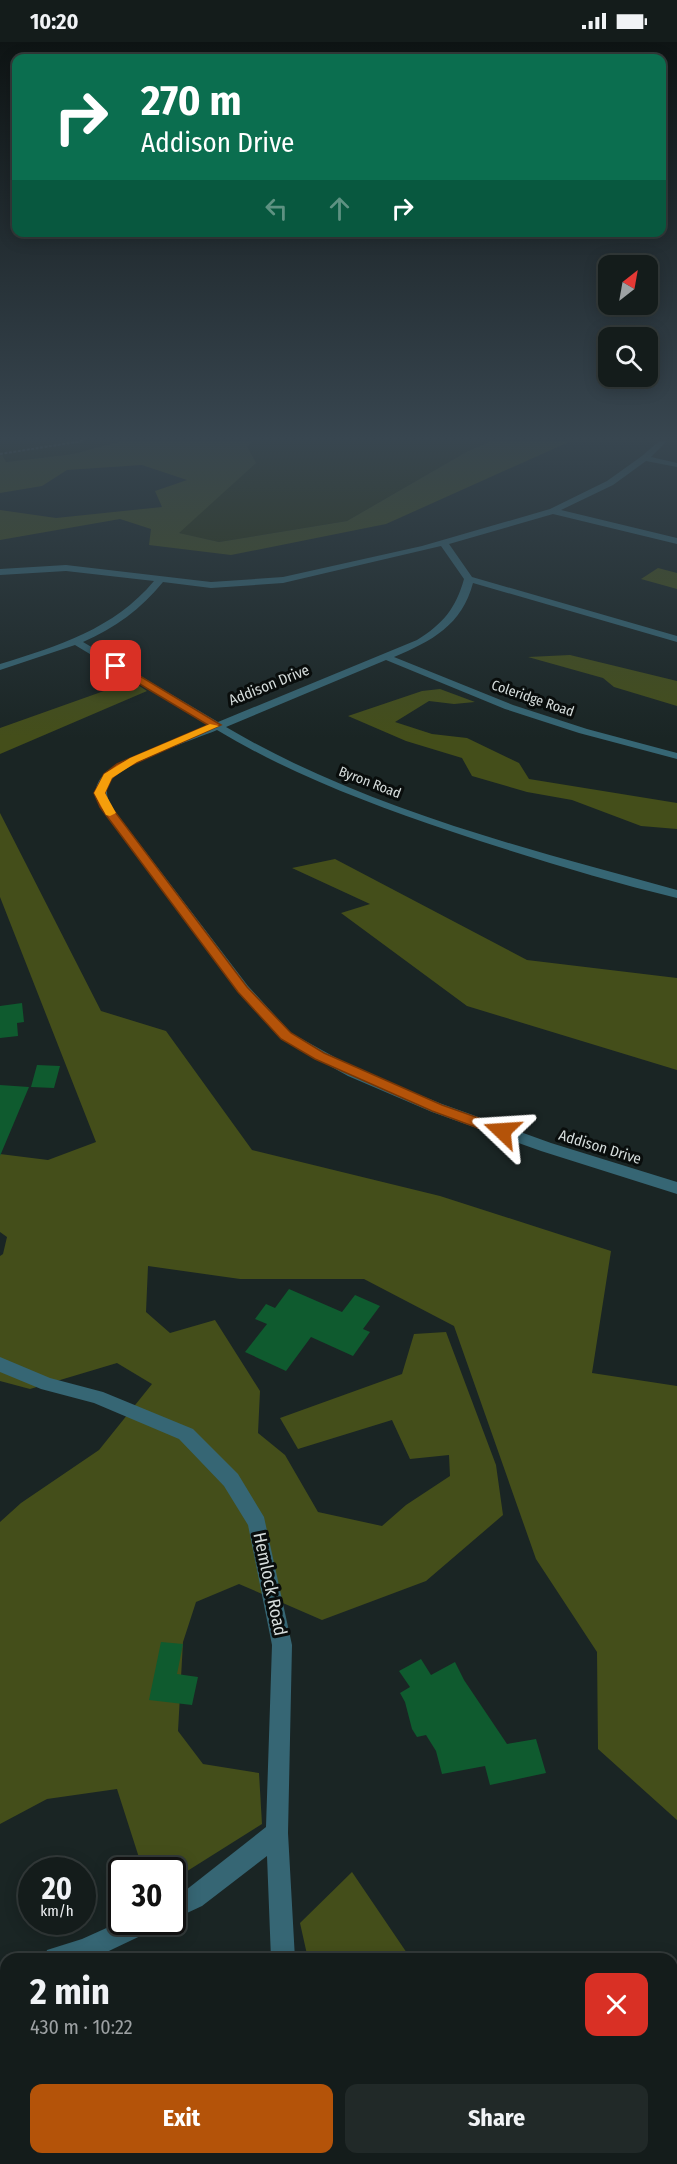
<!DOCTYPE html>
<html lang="en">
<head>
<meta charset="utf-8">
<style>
	body { margin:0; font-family:"Fira Sans Condensed",sans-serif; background:#212928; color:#f1f3f6; height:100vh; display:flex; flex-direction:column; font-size:22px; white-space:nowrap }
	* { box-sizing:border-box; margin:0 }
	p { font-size:20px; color:#9da1a3 }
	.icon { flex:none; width:33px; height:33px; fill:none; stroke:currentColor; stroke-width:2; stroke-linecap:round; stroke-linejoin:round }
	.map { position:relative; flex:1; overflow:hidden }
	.drawer { position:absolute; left:0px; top:1911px; width:678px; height:212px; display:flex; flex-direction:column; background:#141c1b; border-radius:18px 18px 0 0; box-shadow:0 3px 15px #0003,0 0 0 2px #333a3a }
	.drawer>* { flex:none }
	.banner { position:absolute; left:12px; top:12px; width:654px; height:183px; border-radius:12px; box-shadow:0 3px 15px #0003,0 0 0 2px #333a3a; background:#0b6e4f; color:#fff; overflow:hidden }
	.needle { width:39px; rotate:31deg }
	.buttons { position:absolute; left:598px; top:213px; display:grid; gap:12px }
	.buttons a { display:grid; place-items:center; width:60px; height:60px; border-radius:12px; background:#141c1b; box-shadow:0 3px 15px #0003,0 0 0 2px #333a3a; font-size:30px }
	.speed { position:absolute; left:18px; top:1815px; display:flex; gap:12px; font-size:30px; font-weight:700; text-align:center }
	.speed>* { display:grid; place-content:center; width:78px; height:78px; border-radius:50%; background:#141c1b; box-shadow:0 3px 15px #0003,0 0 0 2px #333a3a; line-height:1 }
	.speed small { font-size:15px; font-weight:400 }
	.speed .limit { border:3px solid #111; border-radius:9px; background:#fff; color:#111 }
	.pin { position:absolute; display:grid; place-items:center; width:51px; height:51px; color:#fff; margin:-26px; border-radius:12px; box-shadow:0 3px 9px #0006 }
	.me { position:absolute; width:66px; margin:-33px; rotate:290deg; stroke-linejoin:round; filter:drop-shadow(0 0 4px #0008) }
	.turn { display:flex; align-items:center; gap:21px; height:126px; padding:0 30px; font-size:27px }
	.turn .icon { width:78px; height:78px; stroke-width:2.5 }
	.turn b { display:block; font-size:42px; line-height:51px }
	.lanes { display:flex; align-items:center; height:57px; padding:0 30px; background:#0003; justify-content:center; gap:30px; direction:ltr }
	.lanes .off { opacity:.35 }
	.round { display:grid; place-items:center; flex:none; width:63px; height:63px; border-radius:12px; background:#212928 }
	.head { display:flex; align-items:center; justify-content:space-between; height:102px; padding:0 30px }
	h1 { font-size:36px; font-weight:700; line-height:45px }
	.cta { display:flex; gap:12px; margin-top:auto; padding:12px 30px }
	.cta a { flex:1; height:69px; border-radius:12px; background:#b45309; color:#fff; font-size:24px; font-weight:700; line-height:69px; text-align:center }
	.cta a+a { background:#212928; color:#f1f3f6 }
	.status { display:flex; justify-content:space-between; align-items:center; height:42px; padding:0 30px; background:#141c1b; direction:ltr }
	.status svg { height:16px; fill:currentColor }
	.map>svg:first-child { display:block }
	.green { fill:#2b330c }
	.forest { fill:#444e1a }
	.building { fill:#0f5b2f }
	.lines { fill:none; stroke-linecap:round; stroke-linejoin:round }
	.path { stroke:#636c6b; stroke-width:2; stroke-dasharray:3 1.5; stroke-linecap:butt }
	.street { fill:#366674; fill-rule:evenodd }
	.route { fill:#b45309; stroke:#753606; stroke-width:1.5 }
	.slow { fill:#f59e0b }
	.labels { text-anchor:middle; stroke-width:6; stroke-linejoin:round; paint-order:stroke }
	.far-street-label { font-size:14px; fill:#d6dddc; stroke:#090d0c }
	.street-label { font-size:15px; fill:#d6dddc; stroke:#090d0c }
	.near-street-label { font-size:18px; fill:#d6dddc; stroke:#090d0c }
</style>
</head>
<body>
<div class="status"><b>10:20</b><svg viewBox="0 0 49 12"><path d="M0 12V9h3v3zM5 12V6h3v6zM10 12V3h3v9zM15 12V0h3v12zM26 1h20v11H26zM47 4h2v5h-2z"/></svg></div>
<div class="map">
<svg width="677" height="2122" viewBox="0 0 677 2122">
	<rect width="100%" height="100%" fill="#1a2524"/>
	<path class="green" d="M0,399H122L73,412L5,420L0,409Z
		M253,399H492L468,409L347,479L219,500L178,491L255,421L247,403Z"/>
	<path class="forest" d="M122,399H253L247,404L256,421L179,491L219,500L347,479L468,409L492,399H571L386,482L231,513L149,503L151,487L120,477L0,498V468L56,476L162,465L155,449L187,438L142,423L67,428L42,444L0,451V409L6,420L73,412Z
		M658,526L677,531V547L641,537Z
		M570,613L677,639V664L614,645L603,636L528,615Z
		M132,639L147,649L0,712V686Z
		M440,647L475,660L454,662L429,659L395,680L432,692L467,696L519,721L529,737L677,761V787L641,784L572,758L527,750L472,734L462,716L406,699L348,674L422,649Z
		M0,771L101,969L166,989L252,1108L440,1154L611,1209L592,1331L677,1344V1778L598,1707L597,1610L536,1517L454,1284L364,1237H240L148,1224L146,1270L170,1291L215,1278L260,1349L258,1391L285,1413L318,1470L382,1484L406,1463L450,1434L449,1413L410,1417L392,1378L298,1407L280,1376L402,1332L414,1292L446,1290L496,1423L503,1473L426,1539L322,1578L239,1542L196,1560L183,1600L178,1689L203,1722L259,1731L262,1782L173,1838L172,1828H143L117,1747L47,1757L0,1782V1480L21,1461L99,1408L152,1342L117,1321L30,1347L0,1339V1214L3,1212L7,1195L0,1190V1112L48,1118L96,1100L0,855Z
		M335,817L527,918L677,936V1028L467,964L341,871L370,862L292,826Z
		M352,1830L411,1917H308L300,1881Z
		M672,1960L677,1961V2122H553L552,2117L672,2116Z
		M373,2116L374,2122H203V2117Z"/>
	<path class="building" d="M22,961L24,980L17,981L18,994L0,996V964Z
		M37,1023L60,1024L54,1046L31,1045Z
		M0,1043L29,1045L0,1114Z
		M289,1247L342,1270L355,1253L380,1264L363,1287L370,1290L353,1314L311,1295L286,1329L245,1310L267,1282L255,1277L266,1262L275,1266Z
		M161,1600L183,1602L177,1632L198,1635L192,1663L149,1658Z
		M421,1617L431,1633L455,1620L464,1638L507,1702L536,1697L546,1731L490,1743L485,1724L442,1732L436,1709L426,1693L417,1695L412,1687L405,1660L400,1651L410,1645L399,1629Z"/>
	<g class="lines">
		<path class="path" d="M0,412L83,399"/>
		<path class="street" d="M659,399H667L651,415L677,421V425L646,419L613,443L561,468L677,496V502L553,472L449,502L472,535L677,594V600L473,541C462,583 432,599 394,615L513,663L587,687L677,711V717L579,691L505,667L386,618L226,685C361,765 526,807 677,848V856C600,837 525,814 450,789C370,762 290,732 217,688C193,698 122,721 110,740C105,747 107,755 110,763L248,944L291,991L358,1028L442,1062L551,1101L677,1140V1152L541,1109L432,1070L348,1034L281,997L238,950L100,765C81,730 132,716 156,706C173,698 191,691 209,684L75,603L0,628V622C58,604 114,587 154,539L66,529L0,533V527L66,523L211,540L283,535L422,504L550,467L607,439L642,414ZM441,504L464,537C456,566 443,582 417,598L218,680L83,600C115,586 141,567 163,540L211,546L283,541Z
			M0,1315L50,1336L103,1350L193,1387L238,1432L264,1475L292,1603L288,1791L295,1917H271L267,1814L202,1864L172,1878V1854L186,1848L266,1785L272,1603L248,1483L224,1444L179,1397L94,1361L41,1347L0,1330Z
			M122,1879L157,1880L153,1888L92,1917H44L47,1908L82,1897Z
			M6,1920V1944L0,1946V1922Z
			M279,2116H305V2122H279Z"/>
	</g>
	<linearGradient id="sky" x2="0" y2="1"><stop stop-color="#0e1414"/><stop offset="0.57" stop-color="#384650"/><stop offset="1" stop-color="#384650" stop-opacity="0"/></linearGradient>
	<rect width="677" height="696" fill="url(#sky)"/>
	<path class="route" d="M113,622H120L221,683L125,726L112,736L105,751L109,762L247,945L291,991L324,1011L442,1063L507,1086L509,1089L507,1093H497L432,1069L315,1017L281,997L238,950L100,765L94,751L104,732L117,722L208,683L113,626Z"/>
	<path class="slow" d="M210,682L219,684L137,720L112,736L105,751L116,771L110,774L106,773L94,751L104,732L130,716Z"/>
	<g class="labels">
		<g class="far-street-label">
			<text transform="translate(533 656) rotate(19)" y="5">Coleridge Road</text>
			<text transform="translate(370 740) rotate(21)" y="5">Byron Road</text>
		</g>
		<g class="street-label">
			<text transform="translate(269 643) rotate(-22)" y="5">Addison Drive</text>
			<text transform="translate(600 1105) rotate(17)" y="5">Addison Drive</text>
		</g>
		<g class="near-street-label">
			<text transform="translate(270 1542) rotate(78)" y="6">Hemlock Road</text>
		</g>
	</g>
</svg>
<div class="buttons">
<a><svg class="needle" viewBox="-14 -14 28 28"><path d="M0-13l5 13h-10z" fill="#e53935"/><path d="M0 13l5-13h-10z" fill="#9da1a3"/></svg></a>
<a><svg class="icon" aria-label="search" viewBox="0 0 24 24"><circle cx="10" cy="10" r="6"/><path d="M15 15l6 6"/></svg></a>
</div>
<div class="speed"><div>20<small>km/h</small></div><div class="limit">30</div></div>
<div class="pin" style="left:116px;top:624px;background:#d93025"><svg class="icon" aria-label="arrive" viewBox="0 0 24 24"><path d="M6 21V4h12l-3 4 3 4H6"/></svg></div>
<svg class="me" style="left:502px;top:1089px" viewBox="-20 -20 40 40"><path d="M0-17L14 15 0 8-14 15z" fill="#b45309" stroke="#fff" stroke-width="4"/></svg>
<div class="banner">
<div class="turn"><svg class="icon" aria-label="right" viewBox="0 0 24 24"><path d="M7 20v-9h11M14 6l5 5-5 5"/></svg><div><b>270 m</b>Addison Drive</div></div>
<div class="lanes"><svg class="icon off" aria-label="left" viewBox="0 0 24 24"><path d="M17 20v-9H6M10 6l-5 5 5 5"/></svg><svg class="icon off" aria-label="ahead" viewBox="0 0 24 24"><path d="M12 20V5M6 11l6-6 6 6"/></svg><svg class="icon" aria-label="right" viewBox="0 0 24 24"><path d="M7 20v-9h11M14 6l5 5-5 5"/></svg></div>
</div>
<section class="drawer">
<div class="head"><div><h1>2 min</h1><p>430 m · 10:22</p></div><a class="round" style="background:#d93025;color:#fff"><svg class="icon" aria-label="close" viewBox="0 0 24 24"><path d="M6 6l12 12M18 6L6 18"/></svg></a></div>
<div class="cta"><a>Exit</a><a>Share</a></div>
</section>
</div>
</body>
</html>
